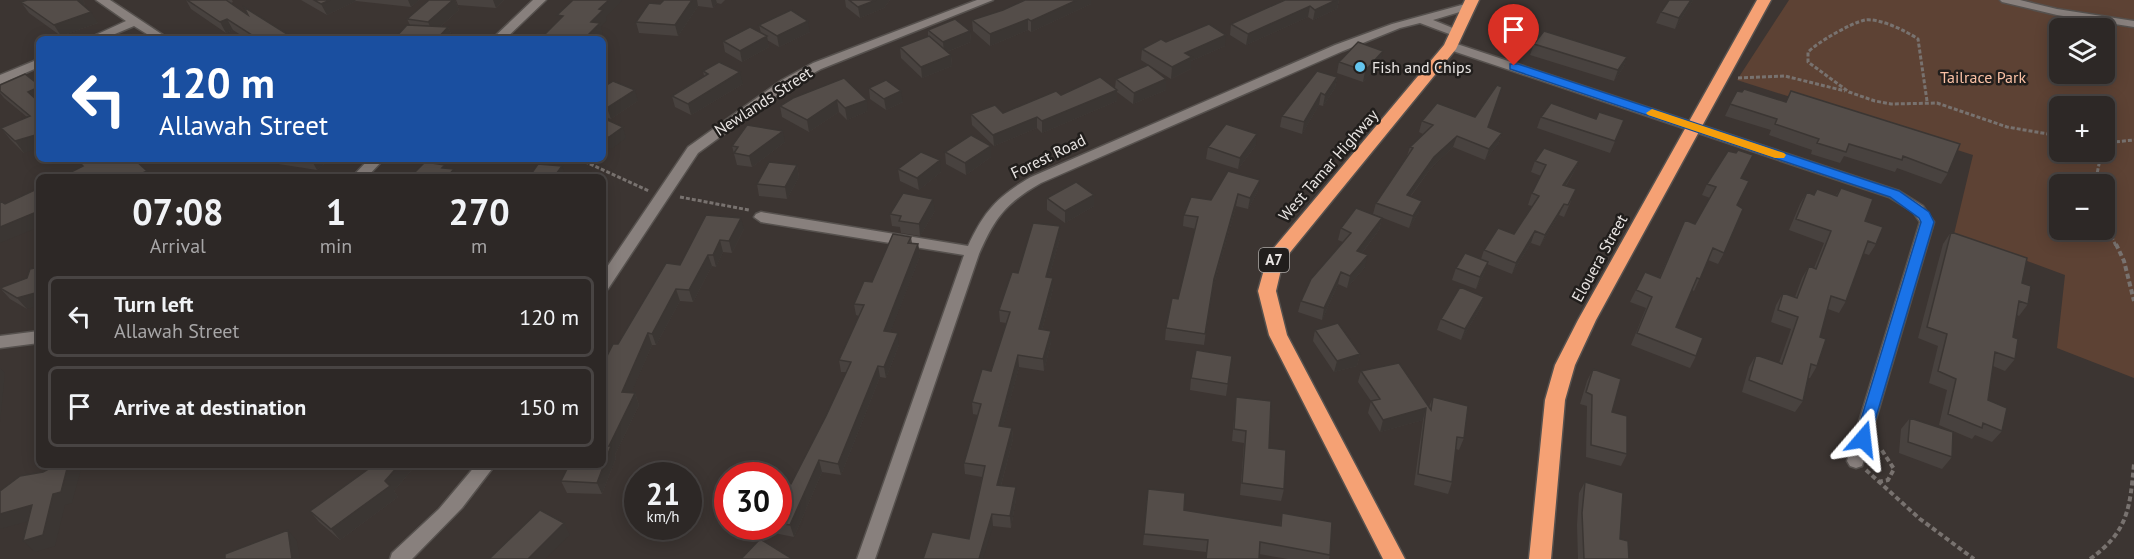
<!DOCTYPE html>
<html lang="en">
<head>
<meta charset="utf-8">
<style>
	body { margin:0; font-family:"PT Sans",sans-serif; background:#35302e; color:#f1f3f6; height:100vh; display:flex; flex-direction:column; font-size:22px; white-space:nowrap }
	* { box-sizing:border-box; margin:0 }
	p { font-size:20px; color:#a7a6a7 }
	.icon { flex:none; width:33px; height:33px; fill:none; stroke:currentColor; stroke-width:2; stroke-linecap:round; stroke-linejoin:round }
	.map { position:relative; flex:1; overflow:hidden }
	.sheet { position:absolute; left:36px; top:174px; width:570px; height:294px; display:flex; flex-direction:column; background:#2d2826; border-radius:9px; box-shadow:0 3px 15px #0003,0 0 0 2px #484443 }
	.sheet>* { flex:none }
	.hud { position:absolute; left:36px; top:36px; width:570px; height:126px; border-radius:9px; box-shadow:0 3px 15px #0003,0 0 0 2px #484443; background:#1a4fa0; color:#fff; overflow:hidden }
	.buttons { position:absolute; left:2049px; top:18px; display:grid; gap:12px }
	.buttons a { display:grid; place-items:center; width:66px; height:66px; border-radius:9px; background:#2d2826; box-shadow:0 3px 15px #0003,0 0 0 2px #484443; font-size:30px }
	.speed { position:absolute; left:624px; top:462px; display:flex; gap:12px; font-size:30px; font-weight:700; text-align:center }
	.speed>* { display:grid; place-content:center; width:78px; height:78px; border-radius:50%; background:#2d2826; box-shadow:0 3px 15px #0003,0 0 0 2px #484443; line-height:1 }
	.speed small { font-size:15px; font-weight:400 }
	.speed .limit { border:9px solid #d22; background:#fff; color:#111 }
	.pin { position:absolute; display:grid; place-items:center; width:51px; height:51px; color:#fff; margin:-62px -26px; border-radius:50% 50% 50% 0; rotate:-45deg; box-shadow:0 0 6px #0007 }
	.pin .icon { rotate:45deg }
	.me { position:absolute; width:66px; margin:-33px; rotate:17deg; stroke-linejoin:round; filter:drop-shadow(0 0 4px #0008) }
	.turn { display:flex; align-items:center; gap:21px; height:126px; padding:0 24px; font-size:27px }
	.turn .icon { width:78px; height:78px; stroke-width:2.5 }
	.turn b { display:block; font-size:42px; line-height:51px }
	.eta { display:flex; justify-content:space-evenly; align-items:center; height:102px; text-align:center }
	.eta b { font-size:36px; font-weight:700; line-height:42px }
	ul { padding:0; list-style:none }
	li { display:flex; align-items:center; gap:18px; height:81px; margin:0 12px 9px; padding:0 12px; border:3px solid #484443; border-radius:9px }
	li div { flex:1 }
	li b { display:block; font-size:22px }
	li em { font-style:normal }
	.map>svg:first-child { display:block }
	.green { fill:#5d4234; fill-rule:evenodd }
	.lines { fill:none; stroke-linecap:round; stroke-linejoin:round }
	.minor-casing { stroke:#56514e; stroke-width:3 }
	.highway-casing { stroke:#56514e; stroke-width:3 }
	.path-far1 { stroke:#78726f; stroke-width:3; stroke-dasharray:4 2; stroke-linecap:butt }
	.path { stroke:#78726f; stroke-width:4; stroke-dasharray:5 3; stroke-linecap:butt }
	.minor { fill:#88807d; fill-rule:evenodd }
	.highway { fill:#f5a174; fill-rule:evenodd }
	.wall { fill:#48423f }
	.shaded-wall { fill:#3b3633 }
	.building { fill:#544d49; stroke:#3b3633; stroke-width:1.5 }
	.route { fill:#1a73e8; stroke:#114b97; stroke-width:1.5 }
	.slow { fill:#f59e0b }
	.poi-dot { fill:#64c5ee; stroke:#211e1c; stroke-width:2 }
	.labels { text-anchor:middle; stroke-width:5; stroke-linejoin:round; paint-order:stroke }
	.shield { fill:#211e1c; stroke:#aca9a7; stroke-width:1.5 }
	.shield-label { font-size:15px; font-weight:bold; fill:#e8e4e2 }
	.poi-label { font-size:16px; fill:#e8e4e2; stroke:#211e1c; text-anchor:start }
	.park-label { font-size:16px; fill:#fac1a5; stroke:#211e1c }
	.street-label { font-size:16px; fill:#e8e4e2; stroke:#211e1c }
</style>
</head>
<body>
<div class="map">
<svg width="2134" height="559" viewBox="0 0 2134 559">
	<rect width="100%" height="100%" fill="#3c3532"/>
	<path class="green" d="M1789,0H2134V378L2057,348L2065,275L1954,234L1973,155L1737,80ZM2060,28H2104V74H2060ZM2060,106H2104V152H2060ZM2060,184H2104V230H2060Z"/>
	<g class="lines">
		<defs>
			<path id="minor" d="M96,0H110L169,39H155L134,26L103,39H87L126,21Z
				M533,0H546L505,39H492Z
				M977,0H993L821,69L790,86L698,153L608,289L603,290V273L688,147L782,80L813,63Z
				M2000,0H2020L2057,9L2134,21V27L2057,15L2002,2Z
				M1469,3L1473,4V8L1433,20L1460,31V35H1452L1420,23L1400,28L1343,51L1041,183C1006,203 995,217 979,254L875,559H857L964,255L761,222L754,217L756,214L761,212L968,246C984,211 998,196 1031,177L1335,45L1392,24Z
				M1451,42L1899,191L1923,206L1934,222L1862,466L1856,468L1850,466L1847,461L1920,222L1913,212L1889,197L1447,49V43Z
				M39,59V67L0,84V75Z
				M369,159H384L367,177H352Z
				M39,331V343L0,348V336Z
				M476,465H495L462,508L412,559H390L392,553L439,509Z"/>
			<path id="highway" d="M1465,0H1479L1456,49L1283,261L1276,291L1287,335L1405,559H1383L1269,335L1258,291L1268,255L1444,45Z
				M1757,0H1771L1596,320L1575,365L1565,400L1551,559H1529L1545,400L1555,365L1578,320Z"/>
		</defs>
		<use href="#minor" class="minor-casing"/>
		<use href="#highway" class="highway-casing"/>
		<path class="path-far1" d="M1738,78L1785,76L1845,91
			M1927,101L1918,39C1906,31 1880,18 1865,20C1851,23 1818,42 1808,52V62L1849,92L1875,101L1891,104L1937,103L2007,127L2060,136
			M2104,143L2134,140
			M2092,152L2100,159
			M579,159L649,191
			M2095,184L2100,159L2110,144
			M680,197L749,210
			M2104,220L2116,246"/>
		<path class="path" d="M2116,244L2124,261L2134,301
			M1866,470L1920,519L1974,559
			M1878,482L1888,480L1894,469L1881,449
			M2090,559C2128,532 2130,508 2134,464"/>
		<use href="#minor" class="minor"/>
		<use href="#highway" class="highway"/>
	</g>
	<path class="wall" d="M27,0H83L85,4L83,5L98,23L61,36L29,13L21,2Z
		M186,0H232L233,2L231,3L248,15L295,39H247L233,30L226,33L191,9Z
		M301,0H419L411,7L356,1L327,15Z
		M429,0H455L459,10L440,27H448L453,38L410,25L407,19Z
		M456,0H504L496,8L458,5Z
		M664,0H725L721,4L717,3L713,8L698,6L678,36L639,33L636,22Z
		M845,0H890L884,8L860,18L846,7Z
		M1025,0H1091V4L1031,32L1028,30L990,46L973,31L972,20L1003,10Z
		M1285,0H1339L1337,9L1313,20L1308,17L1246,45L1230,35L1231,24Z
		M1693,0L1675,29L1656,23L1661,12Z
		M759,25L810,32L779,47L767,40L769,47L742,62L725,52L723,41L761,33Z
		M928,30L970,31L971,42L947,52L951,55L952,66L922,78L901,58L900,47L928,37Z
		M1166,42L1225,46L1191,61V69L1171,79L1141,60L1142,49Z
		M1534,44L1627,57L1623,68L1614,81L1530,55Z
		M1339,62H1381L1363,82L1337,73Z
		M703,71L743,84L691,115L675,107L672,96L704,76Z
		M1337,77L1335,88L1323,106L1319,105L1302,134L1280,127L1282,116Z
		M844,78L868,111L847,120L839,112L809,132L782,117L780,106Z
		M1116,79H1166V90L1133,104L1117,92V101L1042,133L1037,128L994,146L972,125L971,114L1003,113L1061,95L1115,88Z
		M0,85H39L24,153L10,139L1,128L27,117L4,98L0,93Z
		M603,87L638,101L611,119L603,116Z
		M869,88L903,102L886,110L870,99Z
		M1737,91L1948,173L1941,184L1897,168L1895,172L1844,156L1840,163L1811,154L1812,150L1769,135L1771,130L1725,116Z
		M1541,117L1596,119L1624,120L1610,153L1537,128Z
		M1422,121L1488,127L1502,133L1498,144L1485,160L1453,147L1431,168L1411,196L1419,212L1409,228L1373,214L1376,203L1407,156L1410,147L1423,134L1419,132Z
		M785,142L752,167L737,165L732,146Z
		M1256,145L1238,169L1206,159L1208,147Z
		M991,146V157L966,175L946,164L945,152Z
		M269,159H330L317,170L272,163Z
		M1535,161H1579L1574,172L1566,186L1571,201L1564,217L1559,215L1540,246L1531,243L1512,274L1487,264L1484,274L1476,289L1452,280L1456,268L1481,259L1484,250L1514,234L1532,206L1528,205L1532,193L1541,176L1531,172Z
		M797,165L799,177L787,199L759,196L757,184Z
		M898,169L941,172L919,190L900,181Z
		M1228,171L1258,191L1248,209L1236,206L1212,291L1204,345L1165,340L1166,328L1178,299L1196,229L1183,226L1184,215L1211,200Z
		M1741,178L1737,205L1724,253L1718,264L1708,260L1694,291L1692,290L1676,327L1696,356L1690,368L1631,345L1646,308L1630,302L1645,272L1659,278L1685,220L1695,224L1710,198L1702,195L1707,184Z
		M1841,188L1865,221L1876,244L1869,255L1863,253L1846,301L1839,313L1828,309L1820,337L1817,366L1810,378H1808L1803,401L1795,412L1742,392L1749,367L1756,355L1779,363L1791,329L1771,322L1776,305L1783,293L1795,297L1802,278L1809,266L1814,268L1824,243L1789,230L1800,204L1807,192L1814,195L1817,189L1836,195Z
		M1047,198L1094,206L1065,223L1047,210Z
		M935,211L920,236L901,233L900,227L892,226L890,214Z
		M706,215L744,229L732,253L723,252L716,267L712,266L693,302L680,301L656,345H652L631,393H635L639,405L615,455L616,458L602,494L567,493L561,481L603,465L618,344L680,265Z
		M1382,218L1379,230L1362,253L1365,267L1347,288L1338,284L1322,320L1298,312L1301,301L1343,242L1338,240L1341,228Z
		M1060,226V238L1049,277L1053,289L1042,330L1051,342L1044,371L1019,367L1003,426L1012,428L1013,439L1001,486L1016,499L1011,528L993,526L969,539L982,477L965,474L964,463L978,415L973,414L972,402L991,371L1006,323L1000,322L999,310L1018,273Z
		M1951,232L2022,283L2028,304L2019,316L2017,315L2013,337L2015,359L2005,371L1993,366L1988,400L2002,431L1992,442L1975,435L1972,439L1939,425L1947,390L1929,383L1938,346L1918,338L1943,244Z
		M911,237L912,243L918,244L920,256L890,332L899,345L886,378L880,377L841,475L822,472L794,537L764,531L763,526H778L779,482L791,484L826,416L846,372H841L839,360L859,316L856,315L854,304Z
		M27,278V309L10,299L0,288Z
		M1484,297L1480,309L1461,340L1437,330L1441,319Z
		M1315,330L1360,354L1357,366L1334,372L1313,341Z
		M1232,356L1226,396L1190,390L1191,378Z
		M1593,369L1612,412L1627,454L1621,466L1586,457L1587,406L1580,404L1587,381Z
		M1361,371L1429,407L1433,397L1464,438L1459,450L1456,449L1452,482L1448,494L1414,485L1423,420L1380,432L1368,413L1371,401L1358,382Z
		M1236,397L1284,489L1281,501L1240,495L1244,443L1232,441Z
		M1910,418L1952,457L1942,469L1899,453L1901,429Z
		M371,465H416L394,491L398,497L340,540L319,522L310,511L372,466Z
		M1585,482L1620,539L1629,559H1578L1577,525L1579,493Z
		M1148,489L1184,510L1280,526L1282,513L1330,555L1329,559H1288L1259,554L1206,552L1143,545Z"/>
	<path class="shaded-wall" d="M75,0H83L85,4L79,7Z
		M330,0H355L356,1L327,15L321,4Z
		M408,0H419L411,7Z
		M453,0H455L459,10L433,33L428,22Z
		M493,0H504L496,8Z
		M609,0H622L619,4L606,17L607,21L601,26L603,34L599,39H584L591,22L599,9Z
		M692,0H697L698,6L678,36L675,25Z
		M711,0H716L717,3L713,8Z
		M876,0H890L884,8L860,18L858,7Z
		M1077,0H1091V4L1031,32V21Z
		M1336,0H1339L1337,9L1313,20L1315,10Z
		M1691,0H1693L1675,29L1679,18Z
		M1310,6L1308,17L1246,45L1248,34Z
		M91,12L98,23L61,36L54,25Z
		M227,19L233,30L226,33L220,22Z
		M1028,19V30L990,46V34Z
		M808,21L810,32L779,47L777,36Z
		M448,27L453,38L452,39H437Z
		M970,31L971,42L944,53L943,42Z
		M1226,35L1225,46L1191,61V69L1171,79L1172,67L1185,53Z
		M767,36L769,47L742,62L740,51Z
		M1383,51L1381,62L1363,82L1365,71Z
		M951,55L952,66L922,78L921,67Z
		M1627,57L1623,68L1614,81L1618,70Z
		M740,72L743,84L691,115L688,104Z
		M1337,77L1335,88L1323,106L1325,95Z
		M1166,79V90L1133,104L1134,93Z
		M39,87V102L28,92Z
		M635,90L638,101L611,119L607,108Z
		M1117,90V101L1042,133V121Z
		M901,91L903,102L886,110L884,99Z
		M1321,93L1319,105L1302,134L1304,122Z
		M837,100L839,112L809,132L807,120Z
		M867,100L868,111L847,120L845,108Z
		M1037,117V128L994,146L993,135Z
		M623,127L626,138L613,148L603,150V138Z
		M783,131L785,142L752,167L749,156Z
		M1502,133L1498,144L1485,160L1489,149Z
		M39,134V148L24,153L15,141Z
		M1257,134L1256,145L1238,169L1240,158Z
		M1457,136L1453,147L1431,168L1403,206L1407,195L1434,157Z
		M991,146V157L966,175L965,163Z
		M311,159H330L317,170Z
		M940,160L941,172L919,190L917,178Z
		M1579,161L1574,172L1559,196L1563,185Z
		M445,165L450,174L454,169L457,177H447L442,168Z
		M797,165L799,177L787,199L785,187Z
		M562,166L566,177H554Z
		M147,171L151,177H134Z
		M1260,180L1258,191L1248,209L1250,198Z
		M1238,194L1236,206L1212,291L1204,345L1214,279Z
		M1094,195V206L1065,223V211Z
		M933,199L935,211L920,236L919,224Z
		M1422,201L1419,212L1409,228L1413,216Z
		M1564,204L1559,215L1540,246L1545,235Z
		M39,211V227L0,243V227Z
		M741,218L744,229L732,253L729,241Z
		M1382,218L1379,230L1355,262L1357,251Z
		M1060,226V238L1046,288V277Z
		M1535,231L1531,243L1512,274L1516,263Z
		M720,240L723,252L716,267L713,255Z
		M918,244L920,256L886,343L884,331Z
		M708,255L712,266L693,302L689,290Z
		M1368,255L1365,267L1347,288L1350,276Z
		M1488,262L1484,274L1476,289L1480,277Z
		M1341,272L1338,284L1322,320L1324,308Z
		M1053,278V289L1039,341V329Z
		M676,289L680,301L656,345L652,334Z
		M39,292V306L27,309L17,298Z
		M1484,297L1480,309L1461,340L1465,329Z
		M1051,331V342L1044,371L1043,359Z
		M648,333L652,345L627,403L622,392Z
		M898,333L899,345L886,378L884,367Z
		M1360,354L1357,366L1334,372L1337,361Z
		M1018,355L1019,367L1000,438L999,426Z
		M878,366L880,377L841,475L838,464Z
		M0,368L5,373L0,422Z
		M635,393L639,405L615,455L616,458L602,494L597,483L609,446Z
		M1426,408L1423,420L1380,432L1383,420Z
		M1012,428L1013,439L998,497L997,485Z
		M819,460L822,472L794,537L790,525Z
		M68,465H77L81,469L72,503L65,505L55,546L35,552L23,541Z
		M399,465H416L394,491L398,497L340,540L331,529L385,481Z
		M1016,487V499L1011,528L1010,516Z
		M32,505L44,517L0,529V514Z
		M992,514L993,526L983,559H979Z
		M564,523L570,535L545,559H528Z
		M288,530L297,541L300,559H292Z"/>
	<path class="building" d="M27,0H77L91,12L54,25L21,2Z
		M187,0H226L248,15L244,7L295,39H258L227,19L220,22Z
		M314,0H330L321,4Z
		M429,0H453L428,22L407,19Z
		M573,0H609L599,9L603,10L591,22L600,23L584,39H540L563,16L557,15Z
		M664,0H692L675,25L636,22L649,3L660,4Z
		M849,0H876L858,7Z
		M1025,0H1077L1031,21L1028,19L990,34L972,20L1003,10Z
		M1285,0H1336L1315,10L1310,6L1248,34L1231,24Z
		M1669,0H1691L1679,18L1661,12Z
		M791,10L808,21L777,36L759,25Z
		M955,19L970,31L943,42L928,30Z
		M1209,24L1226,35L1185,53L1192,57L1172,67L1142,49L1161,39L1166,42Z
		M407,25L448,27L437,39H394Z
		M750,27L767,36L740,51L723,41Z
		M1544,31L1627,57L1618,70L1534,44Z
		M130,33L134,39H112Z
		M929,36L951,55L921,67L900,47Z
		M1358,42L1383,51L1365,71L1339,62Z
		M719,62L740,72L688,104L672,96L708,74L703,71Z
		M1148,65L1166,79L1134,93L1116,79Z
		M1317,71L1337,77L1325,95L1321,93L1304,122L1282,116Z
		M25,74L39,85V87L28,92L39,102V134L15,141L1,128L30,116L0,91V85Z
		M1100,77L1117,90L1042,121L1037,117L993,135L971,114L995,105L1003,113L1056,91L1061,95Z
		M844,78L867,100L845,108L837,100L807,120L780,106L793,98Z
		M886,80L901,91L884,99L869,88Z
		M613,81L635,90L607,108L603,106V87Z
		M1497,85L1502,87L1488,127L1502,133L1489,149L1457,136L1434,157L1407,195L1422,201L1413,216L1376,203L1413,148L1410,147L1433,125L1422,121L1437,103L1475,117Z
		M1744,89L1786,102L1791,91L1960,144L1948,173L1903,156L1902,160L1849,144L1846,152L1817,143L1819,139L1775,124L1777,119L1730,104L1737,91L1742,92Z
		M1551,103L1596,119L1599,112L1624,120L1615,141L1541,117Z
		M603,118L623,127L609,137L603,138Z
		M1226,124L1257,134L1240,158L1208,147Z
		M747,125L783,131L749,156L734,153L738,147L732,146Z
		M971,135L991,146L965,163L945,152Z
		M1544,148L1579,161L1563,185L1576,189L1568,205L1564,204L1545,235L1535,231L1516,263L1484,250L1498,228L1514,234L1539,196L1532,193L1546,165L1535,161Z
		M1738,150L1753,155L1741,178L1749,181L1737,205L1743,209L1724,253L1713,248L1700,279L1697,278L1676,327L1703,338L1696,356L1637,333L1652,297L1636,290L1645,272L1660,278L1685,220L1695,224L1716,187L1707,184L1728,151L1736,153Z
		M921,152L940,160L917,178L898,169Z
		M87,159H134L147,171L134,177H61L83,166L79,162Z
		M425,162L445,165L442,168L454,169L447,177H410Z
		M769,162L797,165L785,187L757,184Z
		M538,164L562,166L554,177H529Z
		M1228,171L1260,180L1250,198L1238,194L1214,279L1205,334L1166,328L1172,298L1178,299L1198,217L1184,215L1191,197L1211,200Z
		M1076,182L1094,195L1065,211L1047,198Z
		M39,188V211L0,227V201L5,204Z
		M1841,188L1873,199L1865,221L1883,227L1876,244L1868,241L1846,301L1831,296L1820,337L1826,339L1817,366L1811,364L1803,401L1749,380L1756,355L1782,364L1798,317L1778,310L1783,293L1797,298L1809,266L1816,269L1831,231L1796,219L1807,192L1814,195L1817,189L1837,196Z
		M903,193L933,199L919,224L899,221L901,216L890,214Z
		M1356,208L1382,218L1357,251L1368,255L1350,276L1341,272L1324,308L1301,301L1311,279L1351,233L1341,228Z
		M706,215L741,218L729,241L720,240L713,255H708L689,290L676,289L652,334L648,333L622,392L635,393L609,446H611L597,483L561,481L569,465H603V364L613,344H618L666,263L680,265Z
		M1033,223L1060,226L1046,277L1053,278L1039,329L1051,331L1043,359L1018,355L999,426L1012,428L997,485L1016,487L1010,516L992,514L979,559H923L932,532L969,539L985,466L964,463L981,404L972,402L982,369L991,371L1010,312L999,310L1012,272L1018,273Z
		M1951,232L2027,258L2022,283L2031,286L2028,304L2019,301L2013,337L2018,339L2015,359L1995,352L1988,400L2007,408L2002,431L1983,423L1982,428L1948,414L1956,379L1938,371L1947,334L1927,327Z
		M893,234L911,237L908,243L918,244L884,331L898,333L884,367L878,366L838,464L819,460L790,525L778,523V482L791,484L826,416L851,362L839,360L864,305L854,304L864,281L872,282Z
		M1465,253L1488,262L1480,277L1456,268Z
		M39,267V292L17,298L0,288L27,278L30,269Z
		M1460,287L1484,297L1465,329L1441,319Z
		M1338,323L1360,354L1337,361L1315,330Z
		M1196,350L1232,356L1228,384L1191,378Z
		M1399,363L1431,410L1433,397L1468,406L1464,438L1457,437L1452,482L1418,474L1426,408L1383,420L1371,401L1380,399L1361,371Z
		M1593,369L1621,379L1612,412L1627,416V454L1591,445L1592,395L1586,392Z
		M1236,397L1271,401L1269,448L1286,450L1284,489L1242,483L1246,431L1234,429Z
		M1910,418L1953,432L1952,457L1908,442Z
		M56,465H68L61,492L53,494L43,535L23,541L32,505L0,514V491L20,476L43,472Z
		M374,465H399L385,481L390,486L331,529L310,511Z
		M1585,482L1623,493L1620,539L1628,541L1629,559H1584L1582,513Z
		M1148,489L1185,493L1184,510L1281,526L1282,513L1332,522L1330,555L1260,542L1259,559H1206L1208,540L1144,534Z
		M540,510L564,523L528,559H489Z
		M288,530L292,559H225V554Z
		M760,539L791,558L790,559H741Z"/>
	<path class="route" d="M1510,64H1518L1899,191L1929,212L1934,222L1868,444H1857L1855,439L1921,222L1919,218L1890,197L1510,69Z"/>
	<path class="slow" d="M1652,109L1784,153L1786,155L1784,158H1775L1648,115L1646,113Z"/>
	<circle class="poi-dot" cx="1360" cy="67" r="6"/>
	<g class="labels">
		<rect class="shield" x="1259" y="248" width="30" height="24" rx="4.5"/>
		<g class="shield-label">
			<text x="1274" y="265">A7</text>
		</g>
		<g class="poi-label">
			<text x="1372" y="73">Fish and Chips</text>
		</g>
		<g class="park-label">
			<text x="1983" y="83">Tailrace Park</text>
		</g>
		<g class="street-label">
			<text transform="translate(763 101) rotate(-33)" y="6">Newlands Street</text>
			<text transform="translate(1048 156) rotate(-26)" y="6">Forest Road</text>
			<text transform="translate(1328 165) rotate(-49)" y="6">West Tamar Highway</text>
			<text transform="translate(1599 258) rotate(-61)" y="6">Elouera Street</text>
		</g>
	</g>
</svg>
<div class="buttons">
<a><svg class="icon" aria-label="layers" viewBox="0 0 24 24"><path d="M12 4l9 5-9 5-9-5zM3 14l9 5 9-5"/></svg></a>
<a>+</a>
<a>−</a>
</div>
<div class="speed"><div>21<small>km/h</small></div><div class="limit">30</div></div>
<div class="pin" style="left:1514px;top:66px;background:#d93025"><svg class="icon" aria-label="arrive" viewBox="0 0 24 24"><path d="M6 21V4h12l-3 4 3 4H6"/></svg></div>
<svg class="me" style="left:1863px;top:439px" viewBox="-20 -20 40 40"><path d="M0-17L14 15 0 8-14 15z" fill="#1a73e8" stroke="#fff" stroke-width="4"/></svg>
<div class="hud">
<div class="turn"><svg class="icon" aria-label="left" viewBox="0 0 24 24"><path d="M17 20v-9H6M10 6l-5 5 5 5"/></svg><div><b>120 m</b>Allawah Street</div></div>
</div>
<section class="sheet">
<div class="eta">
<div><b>07:08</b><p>Arrival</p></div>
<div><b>1</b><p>min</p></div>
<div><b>270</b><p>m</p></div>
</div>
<ul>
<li><svg class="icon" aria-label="left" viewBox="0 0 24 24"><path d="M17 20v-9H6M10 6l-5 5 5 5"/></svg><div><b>Turn left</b><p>Allawah Street</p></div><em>120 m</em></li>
<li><svg class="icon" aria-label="arrive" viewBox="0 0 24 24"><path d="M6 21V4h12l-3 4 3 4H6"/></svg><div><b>Arrive at destination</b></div><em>150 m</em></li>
</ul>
</section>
</div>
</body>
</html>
